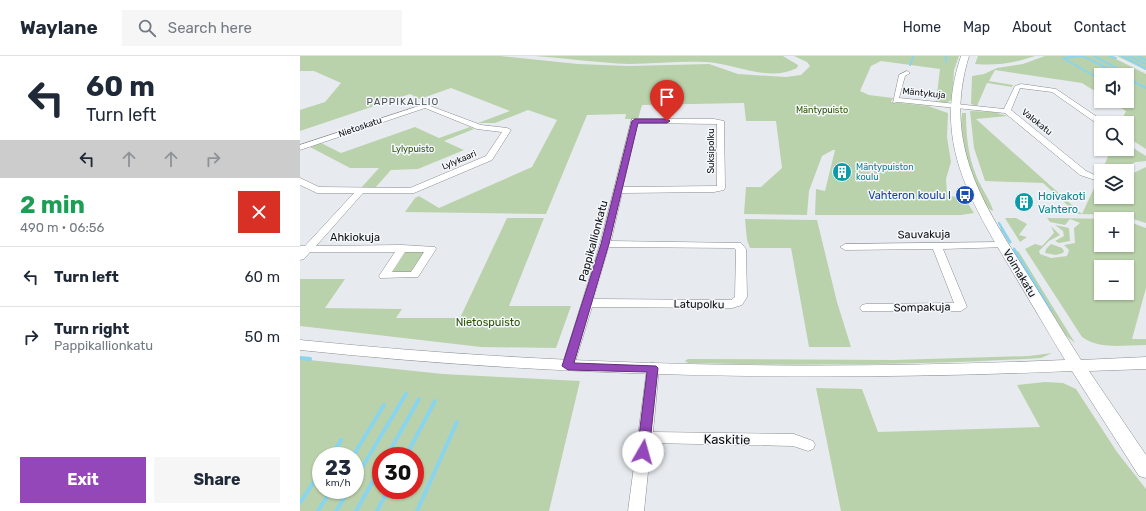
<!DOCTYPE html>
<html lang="en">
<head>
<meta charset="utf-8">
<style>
	body { margin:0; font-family:Rubik,sans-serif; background:#f6f6f7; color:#1f2937; height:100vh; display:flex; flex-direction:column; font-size:15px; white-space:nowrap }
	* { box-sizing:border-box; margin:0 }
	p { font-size:13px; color:#747a83 }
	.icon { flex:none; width:22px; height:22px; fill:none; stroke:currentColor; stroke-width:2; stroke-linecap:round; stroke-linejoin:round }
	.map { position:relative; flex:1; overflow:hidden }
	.side { display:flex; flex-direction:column; background:#fff; width:300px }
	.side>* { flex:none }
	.top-card { background:#fff; color:#1f2937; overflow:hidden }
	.tools { position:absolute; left:794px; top:12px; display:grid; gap:8px }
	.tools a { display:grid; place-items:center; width:40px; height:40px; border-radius:0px; background:#fff; box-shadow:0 1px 3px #0004; font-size:20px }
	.speed { position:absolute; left:12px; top:391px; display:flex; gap:8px; font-size:20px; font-weight:700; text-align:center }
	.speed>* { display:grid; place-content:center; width:52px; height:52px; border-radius:50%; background:#fff; box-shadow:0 1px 3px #0004; line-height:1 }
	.speed small { font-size:10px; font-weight:400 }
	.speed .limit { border:6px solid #d22; background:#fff; color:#111 }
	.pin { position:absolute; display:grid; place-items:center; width:34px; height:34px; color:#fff; margin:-41px -17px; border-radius:50% 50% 50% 0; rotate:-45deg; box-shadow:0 0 4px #0007 }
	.pin .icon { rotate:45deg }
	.me { position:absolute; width:44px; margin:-22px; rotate:7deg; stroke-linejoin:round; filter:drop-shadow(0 0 3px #0008) }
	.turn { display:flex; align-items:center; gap:14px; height:84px; padding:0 20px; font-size:18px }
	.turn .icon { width:52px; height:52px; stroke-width:2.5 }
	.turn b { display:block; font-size:28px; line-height:34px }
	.lanes { display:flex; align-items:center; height:38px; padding:0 20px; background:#0003; justify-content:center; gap:20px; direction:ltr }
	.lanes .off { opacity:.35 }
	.round { display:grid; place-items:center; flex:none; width:42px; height:42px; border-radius:0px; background:#f6f6f7 }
	.summary { display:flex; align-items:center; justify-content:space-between; height:68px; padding:0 20px }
	h1 { font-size:24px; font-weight:700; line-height:30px; color:#1e9e55 }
	.button { display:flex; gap:8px; margin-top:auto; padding:8px 20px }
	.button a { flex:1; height:46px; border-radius:0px; background:#9347b8; color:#fff; font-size:16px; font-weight:700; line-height:46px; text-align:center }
	.button a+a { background:#f6f6f7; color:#1f2937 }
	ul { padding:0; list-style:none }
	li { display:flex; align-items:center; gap:12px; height:60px; padding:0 20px; border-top:1px solid #e0e1e3 }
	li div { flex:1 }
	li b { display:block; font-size:15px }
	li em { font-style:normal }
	header { display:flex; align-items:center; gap:24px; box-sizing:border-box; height:56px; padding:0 20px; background:#fff; border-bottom:1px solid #e0e1e3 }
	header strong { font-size:19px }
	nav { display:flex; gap:22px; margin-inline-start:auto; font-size:14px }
	.search { width:280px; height:36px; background:#f6f6f7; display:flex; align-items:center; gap:10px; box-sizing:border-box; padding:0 14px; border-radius:0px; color:#747a83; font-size:15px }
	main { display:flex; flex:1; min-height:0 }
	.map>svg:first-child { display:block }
	.green { fill:#bad2ab; fill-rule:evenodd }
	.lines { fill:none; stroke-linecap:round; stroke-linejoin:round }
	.stream-far3 { stroke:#8ad4ed; stroke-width:2 }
	.stream-far2 { stroke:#8ad4ed; stroke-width:2.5 }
	.stream-far1 { stroke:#8ad4ed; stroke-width:3 }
	.stream { stroke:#8ad4ed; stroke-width:4 }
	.minor-casing { stroke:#898d90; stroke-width:1 }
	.tertiary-casing { stroke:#898d90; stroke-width:1 }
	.minor { fill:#fff; fill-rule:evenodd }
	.tertiary { fill:#fff; fill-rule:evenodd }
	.route { fill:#9347b8; stroke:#602e78 }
	.labels { text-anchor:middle; stroke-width:3; stroke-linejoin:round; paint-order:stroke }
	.far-street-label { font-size:9px; fill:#0f1011; stroke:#f4f8fc }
	.far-park-label { font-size:9px; fill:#2c5304; stroke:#f4f8fc }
	.far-culture-label { font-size:9px; fill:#0d838f; stroke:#f4f8fc; text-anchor:start }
	.far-neighbourhood-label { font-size:10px; letter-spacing:1px; fill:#515457; stroke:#f4f8fc }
	.transit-label { font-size:11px; fill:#164399; stroke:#f4f8fc; text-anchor:end }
	.culture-label { font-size:11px; fill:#0d838f; stroke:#f4f8fc; text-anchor:start }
	.street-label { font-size:11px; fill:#0f1011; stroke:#f4f8fc }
	.park-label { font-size:11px; fill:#2c5304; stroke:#f4f8fc }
	.near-street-label { font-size:13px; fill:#0f1011; stroke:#f4f8fc }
</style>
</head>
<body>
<header>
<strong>Waylane</strong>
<div class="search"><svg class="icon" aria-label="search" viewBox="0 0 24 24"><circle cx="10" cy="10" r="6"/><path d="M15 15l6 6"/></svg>Search here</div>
<nav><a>Home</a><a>Map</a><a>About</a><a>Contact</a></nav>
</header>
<main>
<section class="side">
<div class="top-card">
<div class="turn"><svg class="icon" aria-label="left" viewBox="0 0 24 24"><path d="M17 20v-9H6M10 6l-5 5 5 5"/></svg><div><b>60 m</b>Turn left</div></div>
<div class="lanes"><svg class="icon" aria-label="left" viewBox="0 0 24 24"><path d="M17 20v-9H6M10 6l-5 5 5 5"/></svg><svg class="icon off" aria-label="ahead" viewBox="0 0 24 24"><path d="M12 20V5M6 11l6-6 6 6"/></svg><svg class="icon off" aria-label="ahead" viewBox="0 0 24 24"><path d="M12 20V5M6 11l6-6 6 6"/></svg><svg class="icon off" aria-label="right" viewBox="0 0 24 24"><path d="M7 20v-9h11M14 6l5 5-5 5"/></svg></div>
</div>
<div class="summary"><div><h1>2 min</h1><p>490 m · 06:56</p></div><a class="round" style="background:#d93025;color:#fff"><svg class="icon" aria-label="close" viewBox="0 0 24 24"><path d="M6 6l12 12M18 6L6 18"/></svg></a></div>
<ul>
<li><svg class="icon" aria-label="left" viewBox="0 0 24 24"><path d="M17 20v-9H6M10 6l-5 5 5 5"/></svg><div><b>Turn left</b></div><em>60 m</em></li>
<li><svg class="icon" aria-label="right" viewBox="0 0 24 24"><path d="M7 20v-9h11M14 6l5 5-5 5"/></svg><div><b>Turn right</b><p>Pappikallionkatu</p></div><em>50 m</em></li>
</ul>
<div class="button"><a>Exit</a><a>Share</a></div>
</section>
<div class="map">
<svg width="846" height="455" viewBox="0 0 846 455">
	<rect width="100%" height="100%" fill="#e7ebef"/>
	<path class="green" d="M0,0H200L278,8L329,10L409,8L438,18L486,21L501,19L510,10L507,6L494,0H659L654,14L652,44L645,47L636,46L640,13L581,5L571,10L560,35L569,39L593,42L591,46L628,50L648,57L647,81L651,106L646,123L647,139L665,143L674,157L661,159H515L516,133L525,135L535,94H533L522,100L509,135L507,159L444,158L446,131H461L482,112L476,65H446L444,47L342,49L338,63H325L326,58L287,59L246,158L105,156L115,142L119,140L139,152L232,111L257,64L228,54L195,67H178L210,55L151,32L120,43L110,38L0,75V54L25,46L41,27L14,15H0Z
		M235,0H483L498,9L497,12C468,27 435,7 405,6C380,5 354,8 329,8C297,7 267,2 235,0Z
		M678,0H735C715,7 696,10 675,8Z
		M745,0H810L846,18V93L827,81V67H820L826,55L810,45H827V19H801V39L782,27L695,14L689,25L713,29L712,31L687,27L677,50L671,48L672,20L684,18L697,12L723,8Z
		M817,0H846V14L819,1Z
		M670,55L693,56L708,60L676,63L782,158L795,130L801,127V141H827V120L846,111V167L820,159L777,158L743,127L685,125L674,92Z
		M662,57H666C666,79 668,99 676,119C679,128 693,149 693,155C687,153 683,144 680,138C669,113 658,85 662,57Z
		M115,71L139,82L170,71L174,73L144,85L164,94L118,113L91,114L75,132H61L79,112H50L10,91L21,87L41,97Z
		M827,88L846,100V105L836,106L817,115H802L811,93H827Z
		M207,162H244L209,250H271L256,292L181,291L0,270V223H45L25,252L102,253L96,262H160Z
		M705,162H716L727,168L719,179L727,181L720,186Z
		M747,162L817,163H801V189H827V165L846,172V232L832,283H846V289C824,289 800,294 782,281L725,193L735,188L742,190L754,177L751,170L760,179L749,185L739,195L740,198L751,202L767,200L769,194L764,189L775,187L774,172L780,167L770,163L765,169L750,166ZM801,211H827V237H801Z
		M445,163L517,164L537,246L551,291H509L491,192H450L447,184Z
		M755,169L769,172L770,185L759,187L755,185L764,180L763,175Z
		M751,188L762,192L764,195L763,197L756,199L745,197L746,193Z
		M715,194L719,196L775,287L764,278L713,196Z
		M105,196H125L112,217H91Z
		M752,297L741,302C623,309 506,310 388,307L385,305L388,303L594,304L729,300Z
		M0,303L143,318L280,325L249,455H0ZM21,400H55V434H21ZM81,400H115V434H81Z
		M745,326L763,327L776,333L817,396L846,433V455H541L516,332L562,333L578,376L740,371L717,329Z"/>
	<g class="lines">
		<path class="stream-far3" d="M646,0V6
			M782,0L763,2L796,21
			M783,0L821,19
			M794,0L828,18
			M809,0L816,2
			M822,0L846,13
			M829,0L846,8
			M838,0L846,4
			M610,9L613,1
			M827,22L846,32"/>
		<path class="stream-far2" d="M699,167L703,174"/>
		<path class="stream-far1" d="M702,173L710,186
			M714,193L751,255"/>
		<path class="stream" d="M0,302L10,303
			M31,400L41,384
			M53,400L84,349
			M87,400L119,343
			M106,400L135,345
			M55,423L106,338
			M0,447L21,415
			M18,455L31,434
			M36,455L49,434
			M56,455L81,411
			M77,455L88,434
			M117,455L157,366"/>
		<defs>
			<path id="minor" d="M607,15L610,17L605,20L599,42L704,53L715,30L721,28L756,33L806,67L799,69L752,36L720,32L711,54L786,115L799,121L795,124L780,119L705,57L598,46L593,47L599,19Z
				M125,48L181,69L207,72L211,74L192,104L114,137H63L16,190L102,189L135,191L136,193L118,221L80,222L79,220L95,196H10L4,203L0,204V190H5L54,137H17L0,129V122L19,131L110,132L186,100L202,76L177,73L125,52L0,94V89ZM105,196H124L111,216H92Z
				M332,63H414L424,65L425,132L424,134L414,136L322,137L311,185L441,187L446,193L447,241L442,249L432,252L292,251L274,310L273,313H263L262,310L300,188ZM338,67L417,68V130L323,131ZM309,191L434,192L436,194L435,241L431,244L294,243Z
				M703,186L707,187L708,189L707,191L643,193L667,251L661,255H562L560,252L562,249L566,248L654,247L633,193L545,194L540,191L545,188Z
				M353,307L358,309L359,312L353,376L494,378L513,385L515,389L513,393L508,395L493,390L351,387L344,455H328L347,312L348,309Z"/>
			<path id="tertiary" d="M661,0H669C643,84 680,143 723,211C743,242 761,273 781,304L846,301V313L789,315L846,399V422L839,420L772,315C515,326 256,321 0,294V284C254,310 510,315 765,304C746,273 728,241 709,210C668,141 633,83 661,0Z"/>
		</defs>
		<use href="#minor" class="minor-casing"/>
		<use href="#tertiary" class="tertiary-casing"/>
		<use href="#minor" class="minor"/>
		<use href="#tertiary" class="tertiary"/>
	</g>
	<path class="route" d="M335,63H367L370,65L367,67H338L309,188L274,307L356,310L358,312L349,396L347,399L343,401L339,399L337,396L347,316L268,314L262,310L301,188L332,65Z"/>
	<defs>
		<symbol id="building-disc" viewBox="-11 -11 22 22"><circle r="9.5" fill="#0f9aa8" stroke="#f4f8fc"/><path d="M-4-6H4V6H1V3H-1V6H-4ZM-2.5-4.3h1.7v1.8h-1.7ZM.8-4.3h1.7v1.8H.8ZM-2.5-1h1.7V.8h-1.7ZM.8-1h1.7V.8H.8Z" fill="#fff"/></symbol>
		<symbol id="bus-disc" viewBox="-11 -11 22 22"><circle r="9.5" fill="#1a4fb4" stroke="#f4f8fc"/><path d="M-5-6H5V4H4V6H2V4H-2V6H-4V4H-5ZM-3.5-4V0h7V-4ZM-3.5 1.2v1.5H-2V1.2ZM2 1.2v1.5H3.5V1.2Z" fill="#fff"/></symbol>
	</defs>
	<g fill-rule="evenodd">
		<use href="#building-disc" x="531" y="105" width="22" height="22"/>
		<use href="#bus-disc" x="654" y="128" width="22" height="22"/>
		<use href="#building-disc" x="713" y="135" width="22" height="22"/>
	</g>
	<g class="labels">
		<g class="far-street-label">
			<text transform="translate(624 37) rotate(6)" y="3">Mäntykuja</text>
			<text transform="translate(737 66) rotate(39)" y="3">Valokatu</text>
			<text transform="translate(60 71) rotate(-19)" y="3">Nietoskatu</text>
			<text transform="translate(411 95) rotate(-90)" y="3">Suksipolku</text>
			<text transform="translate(159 104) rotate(-23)" y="3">Lylykaari</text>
		</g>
		<g class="far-park-label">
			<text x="522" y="57">Mäntypuisto</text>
			<text x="113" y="96">Lylypuisto</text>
		</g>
		<g class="far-culture-label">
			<text x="556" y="114">Mäntypuiston<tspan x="556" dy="10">koulu</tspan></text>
		</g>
		<g class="far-neighbourhood-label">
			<text x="103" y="49">PAPPIKALLIO</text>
		</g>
		<g class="transit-label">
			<text x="651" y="143">Vahteron koulu I</text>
		</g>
		<g class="culture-label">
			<text x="738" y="144">Hoivakoti<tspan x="738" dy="13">Vahtero</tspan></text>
		</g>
		<g class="street-label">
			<text transform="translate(624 178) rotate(-1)" y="4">Sauvakuja</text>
			<text x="55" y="185">Ahkiokuja</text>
			<text transform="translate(293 185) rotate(-75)" y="4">Pappikallionkatu</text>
			<text transform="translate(720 217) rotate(59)" y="4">Voimakatu</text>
			<text transform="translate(399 248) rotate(1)" y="4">Latupolku</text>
			<text transform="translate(622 251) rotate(-1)" y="4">Sompakuja</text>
		</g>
		<g class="park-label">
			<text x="188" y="270">Nietospuisto</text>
		</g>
		<g class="near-street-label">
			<text transform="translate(427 383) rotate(1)" y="5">Kaskitie</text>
		</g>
	</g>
</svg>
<div class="tools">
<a><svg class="icon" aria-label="sound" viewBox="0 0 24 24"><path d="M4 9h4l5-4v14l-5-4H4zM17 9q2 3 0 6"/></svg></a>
<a><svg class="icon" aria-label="search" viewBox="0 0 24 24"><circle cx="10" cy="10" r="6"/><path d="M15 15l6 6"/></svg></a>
<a><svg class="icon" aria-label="layers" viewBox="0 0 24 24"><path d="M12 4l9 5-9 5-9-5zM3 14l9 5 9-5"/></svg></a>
<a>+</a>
<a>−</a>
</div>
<div class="speed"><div>23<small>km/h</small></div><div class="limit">30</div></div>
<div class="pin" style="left:367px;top:65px;background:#d93025"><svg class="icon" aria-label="arrive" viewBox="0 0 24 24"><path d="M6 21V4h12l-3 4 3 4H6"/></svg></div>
<svg class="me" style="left:343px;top:396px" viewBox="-20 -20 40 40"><circle r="19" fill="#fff"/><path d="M0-13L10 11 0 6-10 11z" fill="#9347b8"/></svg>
</div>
</main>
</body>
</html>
